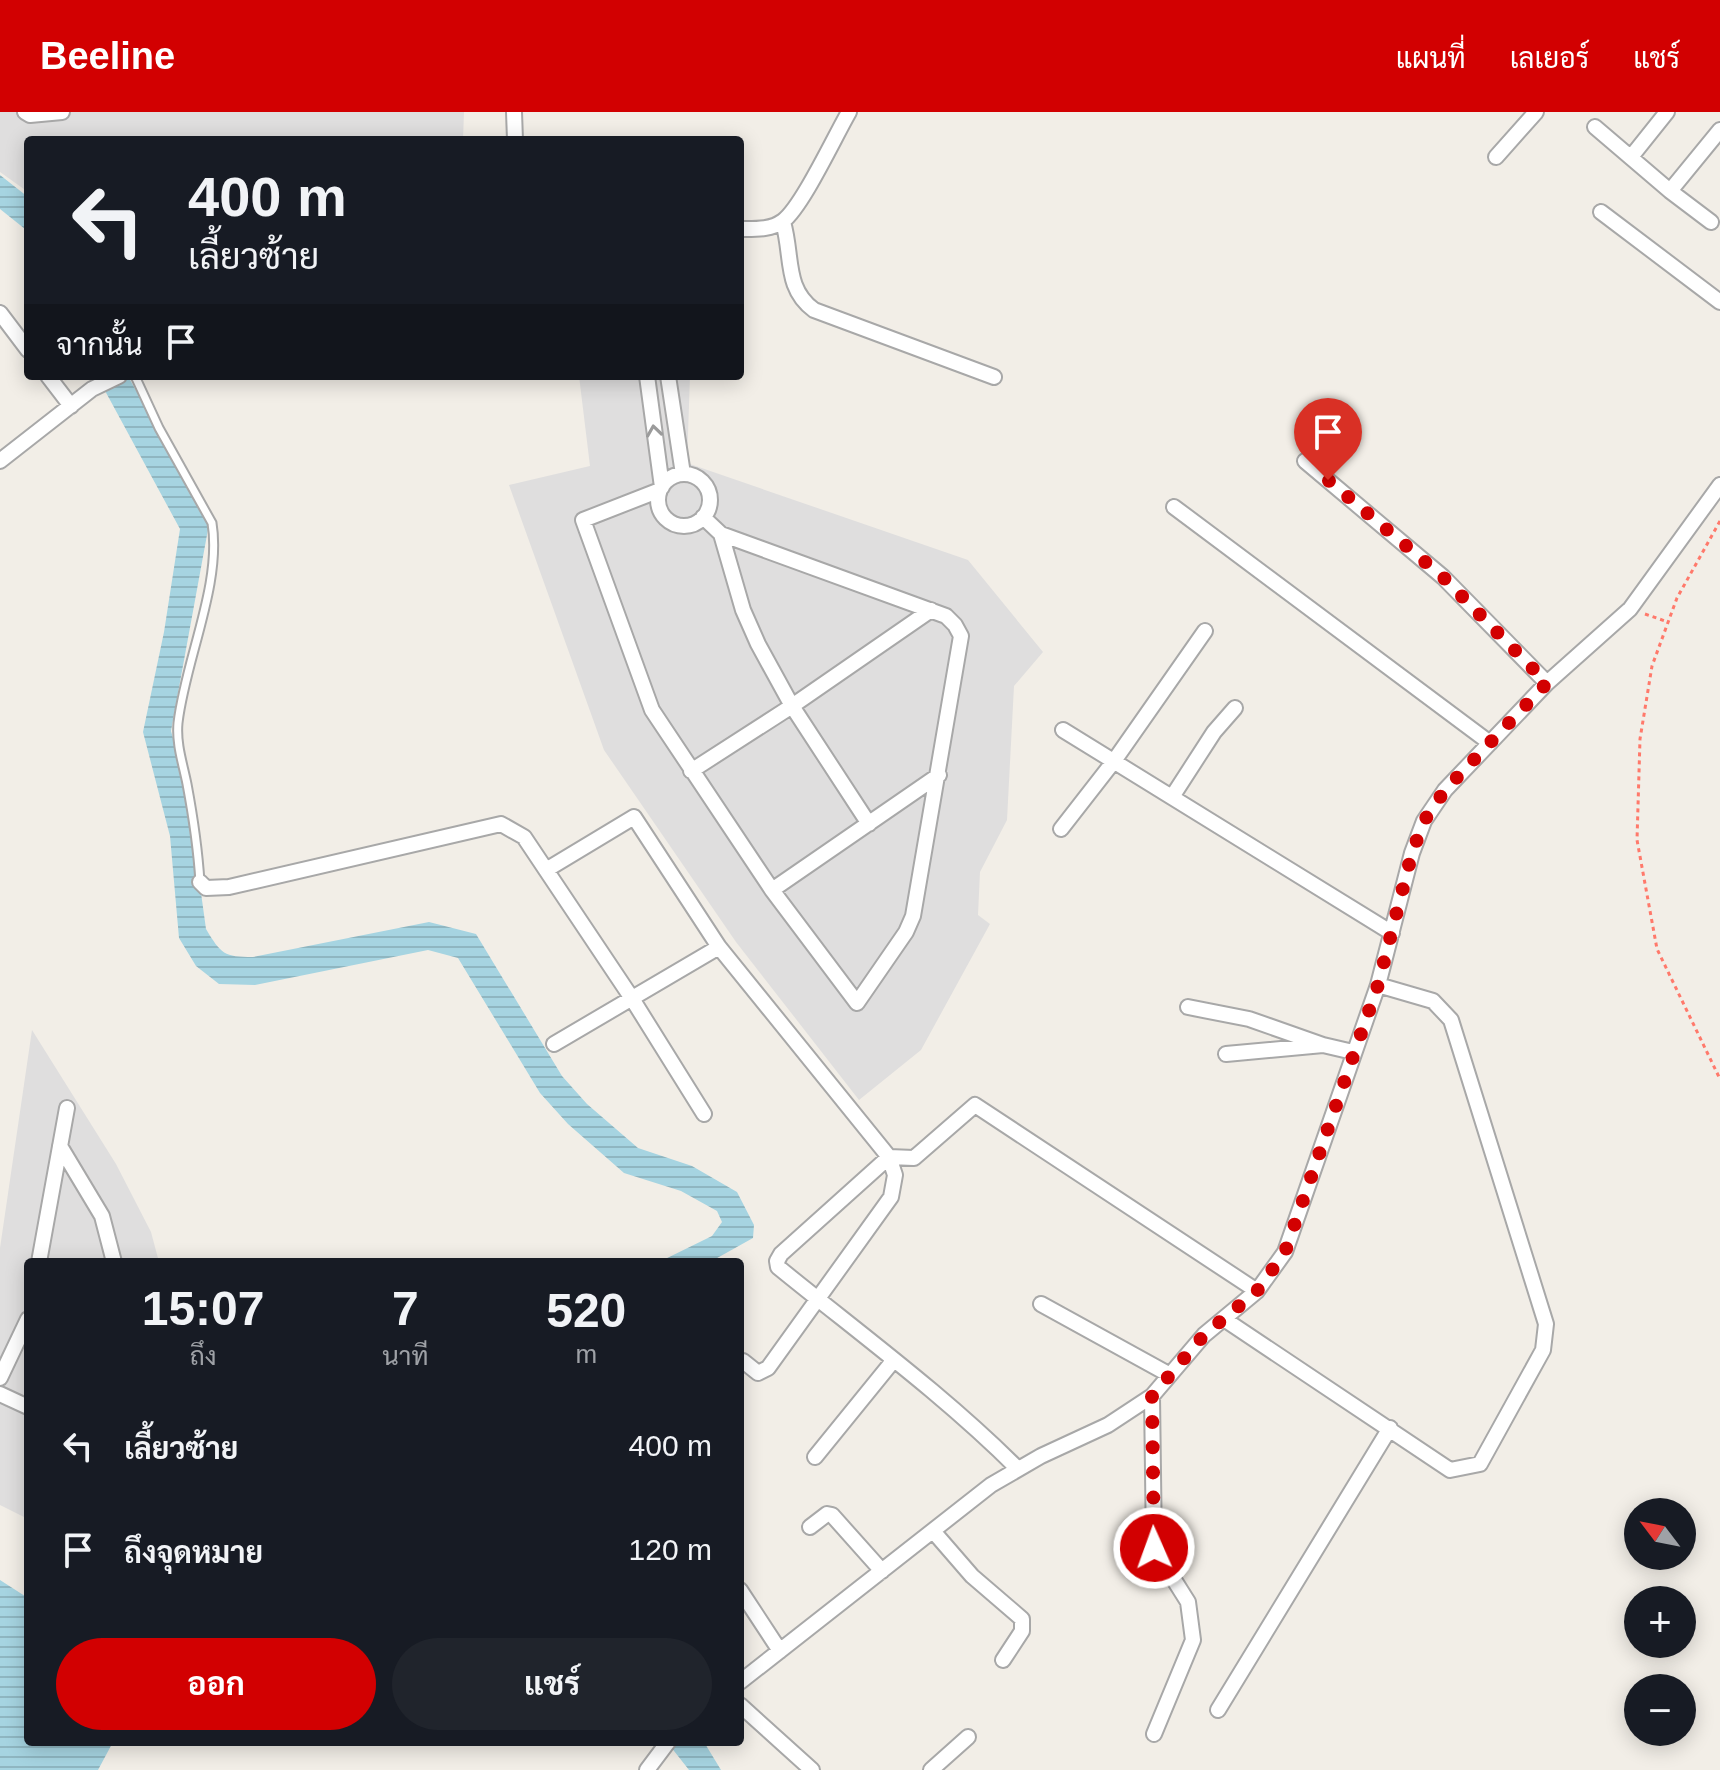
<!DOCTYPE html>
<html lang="th">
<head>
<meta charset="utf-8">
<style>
	body { margin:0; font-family:Arial,Sarabun,sans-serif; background:#20242c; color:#f1f3f6; height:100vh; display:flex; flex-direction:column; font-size:30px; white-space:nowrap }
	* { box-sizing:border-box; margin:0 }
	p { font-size:26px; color:#9ea1a6 }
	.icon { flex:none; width:44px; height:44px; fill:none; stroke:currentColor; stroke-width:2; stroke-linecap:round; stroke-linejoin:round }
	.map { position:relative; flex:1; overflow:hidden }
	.panel { position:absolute; left:24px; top:1146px; width:720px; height:488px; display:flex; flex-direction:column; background:#171b24; border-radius:8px; box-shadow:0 4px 20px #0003 }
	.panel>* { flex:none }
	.guide { position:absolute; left:24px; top:24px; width:720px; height:244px; border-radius:8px; box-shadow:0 4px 20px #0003; background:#171b24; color:#f1f3f6; overflow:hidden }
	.needle { width:52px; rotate:302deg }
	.fabs { position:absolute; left:1624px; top:1386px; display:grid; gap:16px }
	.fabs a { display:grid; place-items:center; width:72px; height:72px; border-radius:50%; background:#171b24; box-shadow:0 4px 20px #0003; font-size:40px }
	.pin { position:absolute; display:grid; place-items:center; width:68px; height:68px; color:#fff; margin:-82px -34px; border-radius:50% 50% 50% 0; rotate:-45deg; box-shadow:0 0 8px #0007 }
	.pin .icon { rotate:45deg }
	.me { position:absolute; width:88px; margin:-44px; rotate:358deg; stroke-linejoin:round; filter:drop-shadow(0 0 6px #0008) }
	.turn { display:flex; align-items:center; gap:28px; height:168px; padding:0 32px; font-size:36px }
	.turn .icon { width:104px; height:104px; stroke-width:2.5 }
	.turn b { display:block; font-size:56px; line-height:68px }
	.then { display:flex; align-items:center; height:76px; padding:0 32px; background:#0003; gap:16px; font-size:30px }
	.eta { display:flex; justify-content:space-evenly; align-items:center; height:136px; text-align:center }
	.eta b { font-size:48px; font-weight:700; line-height:56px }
	.button { display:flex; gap:16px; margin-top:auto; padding:16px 32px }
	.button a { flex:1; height:92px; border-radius:48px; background:#d20001; color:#fff; font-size:32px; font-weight:700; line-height:92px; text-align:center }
	.button a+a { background:#20242c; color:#f1f3f6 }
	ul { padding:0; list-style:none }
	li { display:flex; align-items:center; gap:24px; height:104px; padding:0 32px }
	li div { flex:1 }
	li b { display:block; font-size:30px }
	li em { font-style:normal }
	header { display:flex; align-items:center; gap:48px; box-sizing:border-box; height:112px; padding:0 40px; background:#d20001; color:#fff }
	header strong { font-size:38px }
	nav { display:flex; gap:44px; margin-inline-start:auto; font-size:28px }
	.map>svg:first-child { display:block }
	.residential { fill:#dfdede }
	.water { fill:url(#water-rules) }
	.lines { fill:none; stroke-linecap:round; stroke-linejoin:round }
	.service-casing { stroke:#a8a8a8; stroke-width:11 }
	.minor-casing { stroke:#a8a8a8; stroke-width:18 }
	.path { stroke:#ff796b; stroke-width:3; stroke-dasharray:4 4; stroke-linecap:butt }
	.service { stroke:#fff; stroke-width:7 }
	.minor { stroke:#fff; stroke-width:14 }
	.oneway { stroke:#9b9b9b }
	.route { stroke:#d20001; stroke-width:14; stroke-dasharray:0 25.2 }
</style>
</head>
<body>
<header>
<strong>Beeline</strong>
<nav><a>แผนที่</a><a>เลเยอร์</a><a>แชร์</a></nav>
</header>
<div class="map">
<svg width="1720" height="1658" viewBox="0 0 1720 1658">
	<defs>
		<pattern id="water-rules" width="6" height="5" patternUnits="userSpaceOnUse" patternTransform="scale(2)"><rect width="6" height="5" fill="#a6d4e1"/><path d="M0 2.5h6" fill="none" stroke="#8fb6c1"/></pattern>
	</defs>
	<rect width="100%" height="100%" fill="#f2eee7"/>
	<path class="residential" d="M0,0H464L463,28H28V80L0,60Z
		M579,264H690L687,351L968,448L1043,540L1014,574L1007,708L980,760L978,803L990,812L921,938L859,988L736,830L604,638L509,373L590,354Z
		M32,918L116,1052L151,1120L159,1150H28V1407L0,1393V1136Z"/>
	<path class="water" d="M0,63L28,85V124L25,117L0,97Z
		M97,264H128L209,412L171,619L186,672L206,817C221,842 224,845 253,845L429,810L476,822L562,964L587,992L638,1036L692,1054L737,1080L754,1113L753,1126L710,1150H659L712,1124L722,1110L717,1099L681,1079L624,1061L568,1012L540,981L458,846L428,838L255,873L219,872L196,854L179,826L170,724L143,620L164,520L180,417Z
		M0,1468L28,1486V1630H113L98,1658H0Z
		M667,1630H704L721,1658H689Z"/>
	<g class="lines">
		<defs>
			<path id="service" d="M135,264L159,316L212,411C222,472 185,549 178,611C176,632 183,652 187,672C193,704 198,738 200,770"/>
			<path id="minor" d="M25,0L30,3L62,0
				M514,0L515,28
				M1595,15L1670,79
				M1496,45L1536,0
				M1631,45L1667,0
				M1601,100L1720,190
				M783,110C793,144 784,176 814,198L994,265
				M1711,110L1670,79L1720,18
				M740,117C755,117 771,118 783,109C802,95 835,24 849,0
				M0,201L28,238
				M48,264L71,294
				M647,264L662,375
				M668,264L683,362
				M0,349L92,277L119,264
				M1305,349L1443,465L1547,571
				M658 388a26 26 0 1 1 52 0a26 26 0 1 1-52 0Z
				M660,378L583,408L652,598L772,778L857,891L906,820L913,804L961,524L955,513L946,504L721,422
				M1174,395L1490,631
				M703,405L721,422L743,498L758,532L792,594L869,712
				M1063,618L1392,821
				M691,659L792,594L931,498
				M1172,685L1214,620L1235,596
				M1061,717L1114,649L1205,519
				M546,758L634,705L719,835L889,1045L914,1046L975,993L1257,1179
				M200,770L206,776L229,775L501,712L524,725L631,885L704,1002
				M772,778L939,663
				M1188,895L1249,907L1323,933
				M554,932L719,835
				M1226,942L1323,933L1353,940
				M60,1034L102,1104L114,1150
				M39,1150L67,996
				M1041,1192L1170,1263
				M1224,1207L1450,1358L1480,1352L1543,1238L1546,1212L1451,908L1433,889L1378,873
				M743,1249L758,1261L768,1256L891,1085L895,1063L889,1045L781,1142L777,1149L778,1155C859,1221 944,1283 1018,1357
				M0,1266L28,1207
				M0,1282L28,1295
				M1152,1284L1154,1436L1188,1490L1193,1528L1154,1622
				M815,1345L893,1249
				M810,1415L827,1402L832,1403L882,1459
				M933,1419L972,1464L1022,1507V1519L1003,1548
				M740,1478L780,1539
				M740,1570L991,1373L1041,1344L1108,1313L1152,1284L1204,1223L1257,1179L1285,1140L1378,873L1412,741L1424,709L1445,678L1547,571L1630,497L1720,373
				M740,1593L812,1658
				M1218,1598L1390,1316
				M647,1658L668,1630
				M931,1658L968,1625"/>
		</defs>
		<use href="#service" class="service-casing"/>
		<use href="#minor" class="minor-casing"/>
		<path class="path" d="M1720,409L1677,486L1652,554L1640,627L1637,728L1657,837L1720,967
			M1645,502L1668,510"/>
		<use href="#service" class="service"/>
		<use href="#minor" class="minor"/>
	</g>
	<defs><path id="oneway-chevron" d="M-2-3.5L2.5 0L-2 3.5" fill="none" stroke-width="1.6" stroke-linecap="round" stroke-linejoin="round" transform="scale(2)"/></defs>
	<use class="oneway" href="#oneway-chevron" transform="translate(654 319) rotate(-98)"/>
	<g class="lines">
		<path class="route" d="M1154,1436L1152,1284L1204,1223L1257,1179L1285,1140L1378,873L1412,741L1424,709L1445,678L1547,571L1443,465L1328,368"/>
	</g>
</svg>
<div class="fabs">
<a><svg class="needle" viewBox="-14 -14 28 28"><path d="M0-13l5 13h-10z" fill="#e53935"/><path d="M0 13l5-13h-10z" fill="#9ea1a6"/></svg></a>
<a>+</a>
<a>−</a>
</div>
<div class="pin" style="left:1328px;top:368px;background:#d93025"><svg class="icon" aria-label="arrive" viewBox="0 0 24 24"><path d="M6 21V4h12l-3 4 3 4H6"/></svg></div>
<svg class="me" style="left:1154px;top:1436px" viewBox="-20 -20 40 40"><circle r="17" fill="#d20001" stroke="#fff" stroke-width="3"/><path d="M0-11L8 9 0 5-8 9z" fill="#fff"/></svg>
<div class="guide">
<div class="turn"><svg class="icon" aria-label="left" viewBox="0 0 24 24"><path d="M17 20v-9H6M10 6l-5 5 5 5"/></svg><div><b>400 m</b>เลี้ยวซ้าย</div></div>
<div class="then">จากนั้น<svg class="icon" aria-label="arrive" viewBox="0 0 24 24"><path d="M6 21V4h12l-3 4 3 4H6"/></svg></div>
</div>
<section class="panel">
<div class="eta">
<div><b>15:07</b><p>ถึง</p></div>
<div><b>7</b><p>นาที</p></div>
<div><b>520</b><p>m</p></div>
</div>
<ul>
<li><svg class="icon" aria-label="left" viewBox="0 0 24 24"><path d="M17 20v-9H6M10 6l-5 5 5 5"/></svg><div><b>เลี้ยวซ้าย</b></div><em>400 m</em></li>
<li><svg class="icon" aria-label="arrive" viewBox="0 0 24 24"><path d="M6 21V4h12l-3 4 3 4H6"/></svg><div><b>ถึงจุดหมาย</b></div><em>120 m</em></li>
</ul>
<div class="button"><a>ออก</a><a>แชร์</a></div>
</section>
</div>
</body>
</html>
